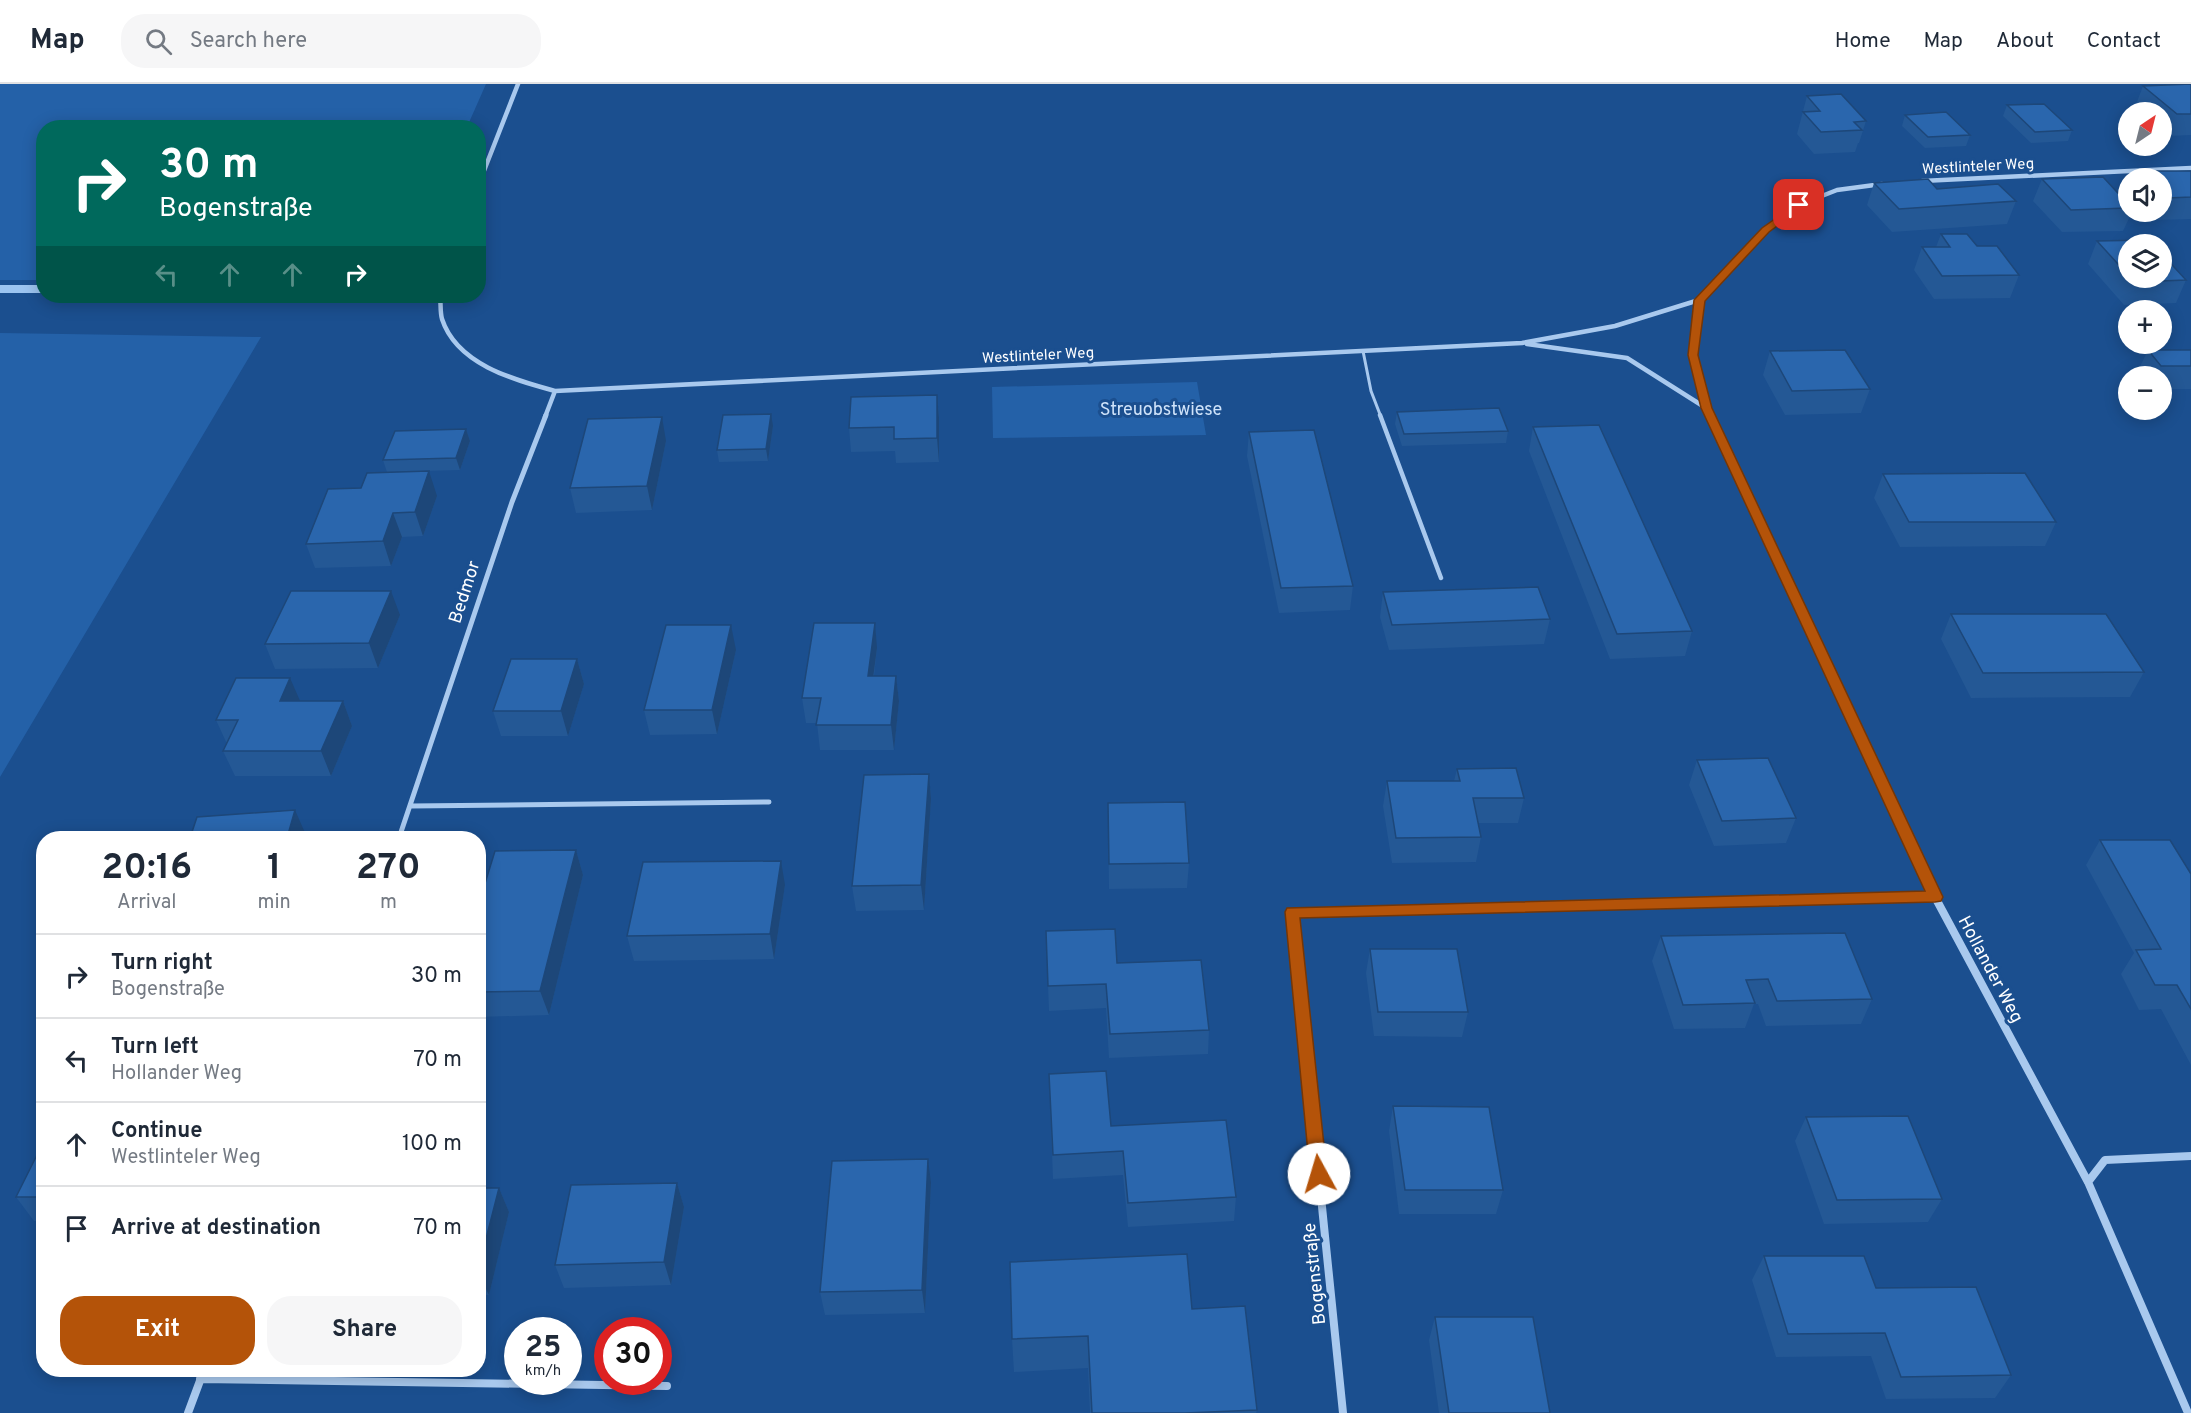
<!DOCTYPE html>
<html lang="en">
<head>
<meta charset="utf-8">
<style>
	body { margin:0; font-family:Overpass,sans-serif; background:#f6f6f7; color:#1f2937; height:100vh; display:flex; flex-direction:column; font-size:22px; white-space:nowrap }
	* { box-sizing:border-box; margin:0 }
	p { font-size:20px; color:#747a83 }
	.icon { flex:none; width:33px; height:33px; fill:none; stroke:currentColor; stroke-width:2; stroke-linecap:round; stroke-linejoin:round }
	.map { position:relative; flex:1; overflow:hidden }
	.sheet { position:absolute; left:36px; top:747px; width:450px; height:546px; display:flex; flex-direction:column; background:#fff; border-radius:24px; box-shadow:0 3px 15px #0003 }
	.sheet>* { flex:none }
	.hud { position:absolute; left:36px; top:36px; width:450px; height:183px; border-radius:24px; box-shadow:0 3px 15px #0003; background:#00695c; color:#fff; overflow:hidden }
	.needle { width:39px; rotate:35deg }
	.fabs { position:absolute; left:2118px; top:18px; display:grid; gap:12px }
	.fabs a { display:grid; place-items:center; width:54px; height:54px; border-radius:50%; background:#fff; box-shadow:0 3px 15px #0003; font-size:30px }
	.speed { position:absolute; left:504px; top:1233px; display:flex; gap:12px; font-size:30px; font-weight:700; text-align:center }
	.speed>* { display:grid; place-content:center; width:78px; height:78px; border-radius:50%; background:#fff; box-shadow:0 3px 15px #0003; line-height:1 }
	.speed small { font-size:15px; font-weight:400 }
	.speed .limit { border:9px solid #d22; background:#fff; color:#111 }
	.pin { position:absolute; display:grid; place-items:center; width:51px; height:51px; color:#fff; margin:-26px; border-radius:12px; box-shadow:0 3px 9px #0006 }
	.me { position:absolute; width:66px; margin:-33px; rotate:354deg; stroke-linejoin:round; filter:drop-shadow(0 0 4px #0008) }
	.turn { display:flex; align-items:center; gap:21px; height:126px; padding:0 24px; font-size:27px }
	.turn .icon { width:78px; height:78px; stroke-width:2.5 }
	.turn b { display:block; font-size:42px; line-height:51px }
	.lanes { display:flex; align-items:center; height:57px; padding:0 24px; background:#0003; justify-content:center; gap:30px; direction:ltr }
	.lanes .off { opacity:.35 }
	.eta { display:flex; justify-content:space-evenly; align-items:center; height:102px; text-align:center }
	.eta b { font-size:36px; font-weight:700; line-height:42px }
	.action { display:flex; gap:12px; margin-top:auto; padding:12px 24px }
	.action a { flex:1; height:69px; border-radius:24px; background:#b45309; color:#fff; font-size:24px; font-weight:700; line-height:69px; text-align:center }
	.action a+a { background:#f6f6f7; color:#1f2937 }
	ul { padding:0; list-style:none }
	li { display:flex; align-items:center; gap:18px; height:84px; padding:0 24px; border-top:2px solid #e0e1e3 }
	li div { flex:1 }
	li b { display:block; font-size:22px }
	li em { font-style:normal }
	header { display:flex; align-items:center; gap:36px; box-sizing:border-box; height:84px; padding:0 30px; background:#fff; border-bottom:2px solid #e0e1e3 }
	header strong { font-size:28px }
	nav { display:flex; gap:33px; margin-inline-start:auto; font-size:21px }
	.search { width:420px; height:54px; background:#f6f6f7; display:flex; align-items:center; gap:15px; box-sizing:border-box; padding:0 21px; border-radius:24px; color:#747a83; font-size:22px }
	.map>svg:first-child { display:block }
	.green { fill:#2461a8 }
	.lines { fill:none; stroke-linecap:round; stroke-linejoin:round }
	.stream { fill:#9cc4f0; fill-rule:evenodd }
	.lane-far1 { stroke:#a9c9ee; stroke-width:3 }
	.lane { stroke:#a9c9ee; stroke-width:4.5 }
	.street-far2 { stroke:#a9c9ee; stroke-width:4.5 }
	.street-far1 { stroke:#a9c9ee; stroke-width:5 }
	.street { stroke:#a9c9ee; stroke-width:8 }
	.wall { fill:#245895 }
	.shaded-wall { fill:#1d4779 }
	.building { fill:#2a66ad; stroke:#1d4779; stroke-width:1.5 }
	.route { fill:#b45309; stroke:#753606; stroke-width:1.5 }
	.labels { text-anchor:middle; stroke-width:6; stroke-linejoin:round; paint-order:stroke }
	.far-street-label { font-size:15px; fill:#fff; stroke:#1b4f8f }
	.park-label { font-size:18px; fill:#cfe3fa; stroke:#1b4f8f }
	.street-label { font-size:18px; fill:#fff; stroke:#1b4f8f }
</style>
</head>
<body>
<header>
<strong>Map</strong>
<div class="search"><svg class="icon" aria-label="search" viewBox="0 0 24 24"><circle cx="10" cy="10" r="6"/><path d="M15 15l6 6"/></svg>Search here</div>
<nav><a>Home</a><a>Map</a><a>About</a><a>Contact</a></nav>
</header>
<div class="map">
<svg width="2191" height="1329" viewBox="0 0 2191 1329">
	<rect width="100%" height="100%" fill="#1b4f8f"/>
	<path class="green" d="M0,0H486L467,43L44,44L43,196H0Z
		M0,249L261,253L0,693Z
		M1197,298L1206,351L993,354L992,303Z"/>
	<g class="lines">
		<path class="stream" d="M0,201H44V209H0Z"/>
		<path class="lane-far1" d="M1363,267L1371,307L1381,333"/>
		<path class="lane" d="M1380,331L1441,494"/>
		<path class="street-far2" d="M1922,97L2191,84
			M478,102L518,0
			M440,212C441,220 440,228 442,235C457,281 515,296 555,307L1522,259L1615,242L1699,216L1766,146L1799,121L1837,106L1882,100
			M1699,216L1693,271L1710,333
			M1527,260L1627,274L1706,324
			M545,333L555,307"/>
		<path class="street-far1" d="M1709,331L1913,766
			M411,722L769,718
			M399,754L512,418L546,331"/>
		<path class="street" d="M1912,764L1935,813L2088,1098L2188,1329
			M2088,1098L2105,1076L2191,1072
			M200,1295L667,1302
			M188,1329L204,1286
			M1343,1329L1292,828L1935,813"/>
	</g>
	<path class="wall" d="M2191,0V51L2168,52L2162,46V28H2141L2135,23L2143,2Z
		M1807,12L1866,37L1859,59H1858L1855,68L1814,70L1797,50Z
		M2007,21L2072,46L2068,57L2031,59L2003,32Z
		M1905,31L1970,51L1966,62L1925,64L1902,42Z
		M2140,87H2191V135L2158,136L2149,128H2162V94H2137Z
		M2042,95L2128,120V128H2132L2123,147L2062,148L2033,117Z
		M1874,99L1937,105L2016,117L2007,140L1892,148L1867,121Z
		M1941,150L1977,162L2019,191L2010,214L1934,215L1914,186L1922,163H1936Z
		M2097,157L2128,160V194H2162L2186,196L2176,219L2124,221L2088,180Z
		M2148,266H2191V305H2162V292H2140L2137,289Z
		M1770,267L1870,305L1861,329L1785,331L1763,291Z
		M937,311L939,334V378L896,379L895,367L851,368L849,344Z
		M1397,328L1508,347L1506,359L1402,362L1395,340Z
		M773,342L768,377L719,378L717,366Z
		M1533,343L1692,547L1685,572L1610,575L1529,367Z
		M466,345L470,357L460,386L387,388L383,376Z
		M1249,348L1353,502L1350,526L1279,529L1247,372Z
		M666,357L652,426L576,429L570,404Z
		M1883,390L2056,438L2045,462L1900,463L1874,414Z
		M437,412L423,452L402,453L391,482L315,484L306,460Z
		M1383,508L1550,535L1544,560L1389,566L1380,533Z
		M1951,530L2144,588L2130,613L1971,614L1941,555Z
		M400,531L378,584L275,585L265,560Z
		M877,564L874,592H896L899,617L894,666H820L817,639H806L802,614Z
		M736,566L717,650L650,651L644,626Z
		M577,575L584,600L568,652H501L493,627Z
		M300,617H343L352,642L331,692H235L223,667L227,660L216,636Z
		M1697,676L1796,734L1786,759L1714,762L1689,701Z
		M1457,685L1524,714L1518,739H1478L1481,753L1476,778L1392,779L1383,722L1387,697H1454Z
		M929,690L931,715L924,826L856,827L852,802Z
		M1108,719L1189,779L1187,804L1109,805Z
		M2100,756L2191,790V981L2161,925L2139,926L2121,890L2134,869L2086,781Z
		M576,766L583,791L549,931L478,933V822Z
		M785,801L774,875L634,877L627,852Z
		M1046,847L1117,879L1209,946L1208,970L1109,974L1106,924L1049,927Z
		M1661,852L1872,915L1861,940L1766,942L1758,920H1754L1745,944L1674,945L1652,877Z
		M1370,865L1468,928L1462,953L1374,952L1366,889Z
		M1049,990L1111,1042L1236,1113L1234,1137L1128,1143L1123,1091L1053,1095Z
		M1393,1022L1503,1106L1496,1130H1399L1389,1047Z
		M1806,1033L1942,1115L1928,1138L1824,1140L1795,1057Z
		M44,1057V1137H34L16,1113Z
		M677,1099L684,1123L671,1201L564,1204L555,1181Z
		M931,1099L925,1229L825,1231L820,1208Z
		M478,1104H499L509,1128L489,1211H478Z
		M1764,1172L1876,1204L2011,1291L1995,1314L1886,1315L1871,1272L1776,1273L1752,1196Z
		M1192,1225L1257,1326L1256,1329H1090L1088,1284L1014,1288L1012,1255Z
		M1435,1233L1550,1329H1439L1429,1256Z"/>
	<path class="shaded-wall" d="M937,311L939,334V378L937,354Z
		M771,330L773,342L768,377L766,365Z
		M662,333L666,357L652,426L647,402Z
		M466,345L470,357L460,386L456,374Z
		M429,387L437,412L423,452L415,428Z
		M393,429L402,453L391,482L383,457Z
		M391,507L400,531L378,584L369,559Z
		M875,539L877,564L870,617L868,592Z
		M731,541L736,566L717,650L712,626Z
		M577,575L584,600L568,652L561,627Z
		M896,592L899,617L894,666L891,641Z
		M290,594L301,619L280,617Z
		M343,617L352,642L331,692L321,667Z
		M929,690L931,715L924,826L921,801Z
		M295,726L306,751L305,754H287Z
		M576,766L583,791L549,931L540,907Z
		M781,777L785,801L774,875L770,850Z
		M478,1021L484,1034L478,1053Z
		M928,1075L931,1099L925,1229L922,1206Z
		M677,1099L684,1123L671,1201L664,1178Z
		M499,1104L509,1128L489,1211L478,1189V1186Z"/>
	<path class="building" d="M2191,0V30H2177L2143,2Z
		M1841,10L1866,37L1854,38L1862,46L1821,48L1803,28L1820,27L1807,12Z
		M2044,20L2072,46L2035,48L2007,21Z
		M1946,28L1970,51L1928,53L1905,31Z
		M2140,87H2191V113L2168,114L2162,108V94H2148Z
		M2103,93L2128,120V124L2071,126L2042,95Z
		M1928,95L1937,105L1998,100L2016,117L1899,125L1874,99Z
		M1941,150H1967L1977,162H1997L2019,191L1942,192L1922,163H1950Z
		M2147,156L2152,160H2128V191L2097,157Z
		M2162,170L2186,196L2134,198L2131,194H2162Z
		M1845,266L1870,305L1792,307L1770,267Z
		M2148,266H2191V282H2161Z
		M937,311V354L894,355V343L849,344L851,313Z
		M1499,324L1508,347L1404,350L1397,328Z
		M771,330L766,365L717,366L723,331Z
		M662,333L647,402L570,404L588,335Z
		M1599,341L1692,547L1617,550L1533,343Z
		M466,345L456,374L383,376L395,347Z
		M1314,346L1353,502L1281,504L1249,348Z
		M429,387L415,428L393,429L383,457L306,460L328,405L361,404L367,389Z
		M2025,389L2056,438H1909L1883,390Z
		M1538,503L1550,535L1392,541L1383,508Z
		M291,507H391L369,559L265,560Z
		M1951,530H2106L2144,588L1983,589Z
		M814,539H875L868,592H896L891,641H816L821,614H802Z
		M666,541H731L712,626H644Z
		M511,575H577L561,627H493Z
		M236,594H290L280,617H343L321,667H223L238,636H216Z
		M1768,674L1796,734L1722,737L1697,676Z
		M1516,684L1524,714H1473L1481,753L1396,754L1387,697H1460L1457,685Z
		M929,690L921,801L852,802L864,691Z
		M1185,718L1189,779L1109,780L1108,719Z
		M295,726L287,754H190L197,733Z
		M2100,756H2170L2191,790V925L2177,901H2155L2136,866L2161,865Z
		M576,766L540,907L478,908V822L495,767Z
		M781,777L770,850L627,852L643,778Z
		M1115,845L1117,879L1201,876L1209,946L1110,950L1106,900L1048,902L1046,847Z
		M1845,849L1872,915L1777,917L1768,895L1746,896L1755,919L1683,921L1661,852Z
		M1370,865H1457L1468,928H1378Z
		M1106,987L1111,1042L1226,1036L1236,1113L1128,1119L1123,1067L1053,1071L1049,990Z
		M1393,1022L1489,1023L1503,1106H1405Z
		M1908,1032L1942,1115L1837,1116L1806,1033Z
		M44,1057V1113H16Z
		M928,1075L922,1206L820,1208L832,1077Z
		M677,1099L664,1178L555,1181L571,1101Z
		M478,1104H499L478,1186Z
		M1187,1170L1192,1225L1245,1222L1257,1326L1185,1329H1092L1088,1252L1012,1255L1010,1178Z
		M1764,1172H1864L1876,1204L1976,1203L2011,1291L1901,1293L1885,1249L1788,1250Z
		M1435,1233H1533L1550,1329H1449Z"/>
	<path class="route" d="M1799,118L1804,121L1803,123L1769,148L1705,217L1698,271L1712,324L1943,813L1941,817L1935,818L1300,834L1327,1090L1325,1096L1319,1098L1313,1096L1310,1090L1285,828L1287,824L1925,807L1701,324L1688,271L1694,216L1762,144Z"/>
	<g class="labels">
		<g class="far-street-label">
			<text transform="translate(1978 82) rotate(-3)" y="5">Westlinteler Weg</text>
			<text transform="translate(1038 271) rotate(-3)" y="5">Westlinteler Weg</text>
		</g>
		<g class="park-label">
			<text x="1161" y="331">Streuobstwiese</text>
		</g>
		<g class="street-label">
			<text transform="translate(464 508) rotate(-72)" y="6">Bedmor</text>
			<text transform="translate(1991 885) rotate(62)" y="6">Hollander Weg</text>
			<text transform="translate(1314 1190) rotate(-96)" y="6">Bogenstraße</text>
		</g>
	</g>
</svg>
<div class="fabs">
<a><svg class="needle" viewBox="-14 -14 28 28"><path d="M0-13l5 13h-10z" fill="#e53935"/><path d="M0 13l5-13h-10z" fill="#747a83"/></svg></a>
<a><svg class="icon" aria-label="sound" viewBox="0 0 24 24"><path d="M4 9h4l5-4v14l-5-4H4zM17 9q2 3 0 6"/></svg></a>
<a><svg class="icon" aria-label="layers" viewBox="0 0 24 24"><path d="M12 4l9 5-9 5-9-5zM3 14l9 5 9-5"/></svg></a>
<a>+</a>
<a>−</a>
</div>
<div class="speed"><div>25<small>km/h</small></div><div class="limit">30</div></div>
<div class="pin" style="left:1799px;top:121px;background:#d93025"><svg class="icon" aria-label="arrive" viewBox="0 0 24 24"><path d="M6 21V4h12l-3 4 3 4H6"/></svg></div>
<svg class="me" style="left:1319px;top:1090px" viewBox="-20 -20 40 40"><circle r="19" fill="#fff"/><path d="M0-13L10 11 0 6-10 11z" fill="#b45309"/></svg>
<div class="hud">
<div class="turn"><svg class="icon" aria-label="right" viewBox="0 0 24 24"><path d="M7 20v-9h11M14 6l5 5-5 5"/></svg><div><b>30 m</b>Bogenstraße</div></div>
<div class="lanes"><svg class="icon off" aria-label="left" viewBox="0 0 24 24"><path d="M17 20v-9H6M10 6l-5 5 5 5"/></svg><svg class="icon off" aria-label="ahead" viewBox="0 0 24 24"><path d="M12 20V5M6 11l6-6 6 6"/></svg><svg class="icon off" aria-label="ahead" viewBox="0 0 24 24"><path d="M12 20V5M6 11l6-6 6 6"/></svg><svg class="icon" aria-label="right" viewBox="0 0 24 24"><path d="M7 20v-9h11M14 6l5 5-5 5"/></svg></div>
</div>
<section class="sheet">
<div class="eta">
<div><b>20:16</b><p>Arrival</p></div>
<div><b>1</b><p>min</p></div>
<div><b>270</b><p>m</p></div>
</div>
<ul>
<li><svg class="icon" aria-label="right" viewBox="0 0 24 24"><path d="M7 20v-9h11M14 6l5 5-5 5"/></svg><div><b>Turn right</b><p>Bogenstraße</p></div><em>30 m</em></li>
<li><svg class="icon" aria-label="left" viewBox="0 0 24 24"><path d="M17 20v-9H6M10 6l-5 5 5 5"/></svg><div><b>Turn left</b><p>Hollander Weg</p></div><em>70 m</em></li>
<li><svg class="icon" aria-label="ahead" viewBox="0 0 24 24"><path d="M12 20V5M6 11l6-6 6 6"/></svg><div><b>Continue</b><p>Westlinteler Weg</p></div><em>100 m</em></li>
<li><svg class="icon" aria-label="arrive" viewBox="0 0 24 24"><path d="M6 21V4h12l-3 4 3 4H6"/></svg><div><b>Arrive at destination</b></div><em>70 m</em></li>
</ul>
<div class="action"><a>Exit</a><a>Share</a></div>
</section>
</div>
</body>
</html>
